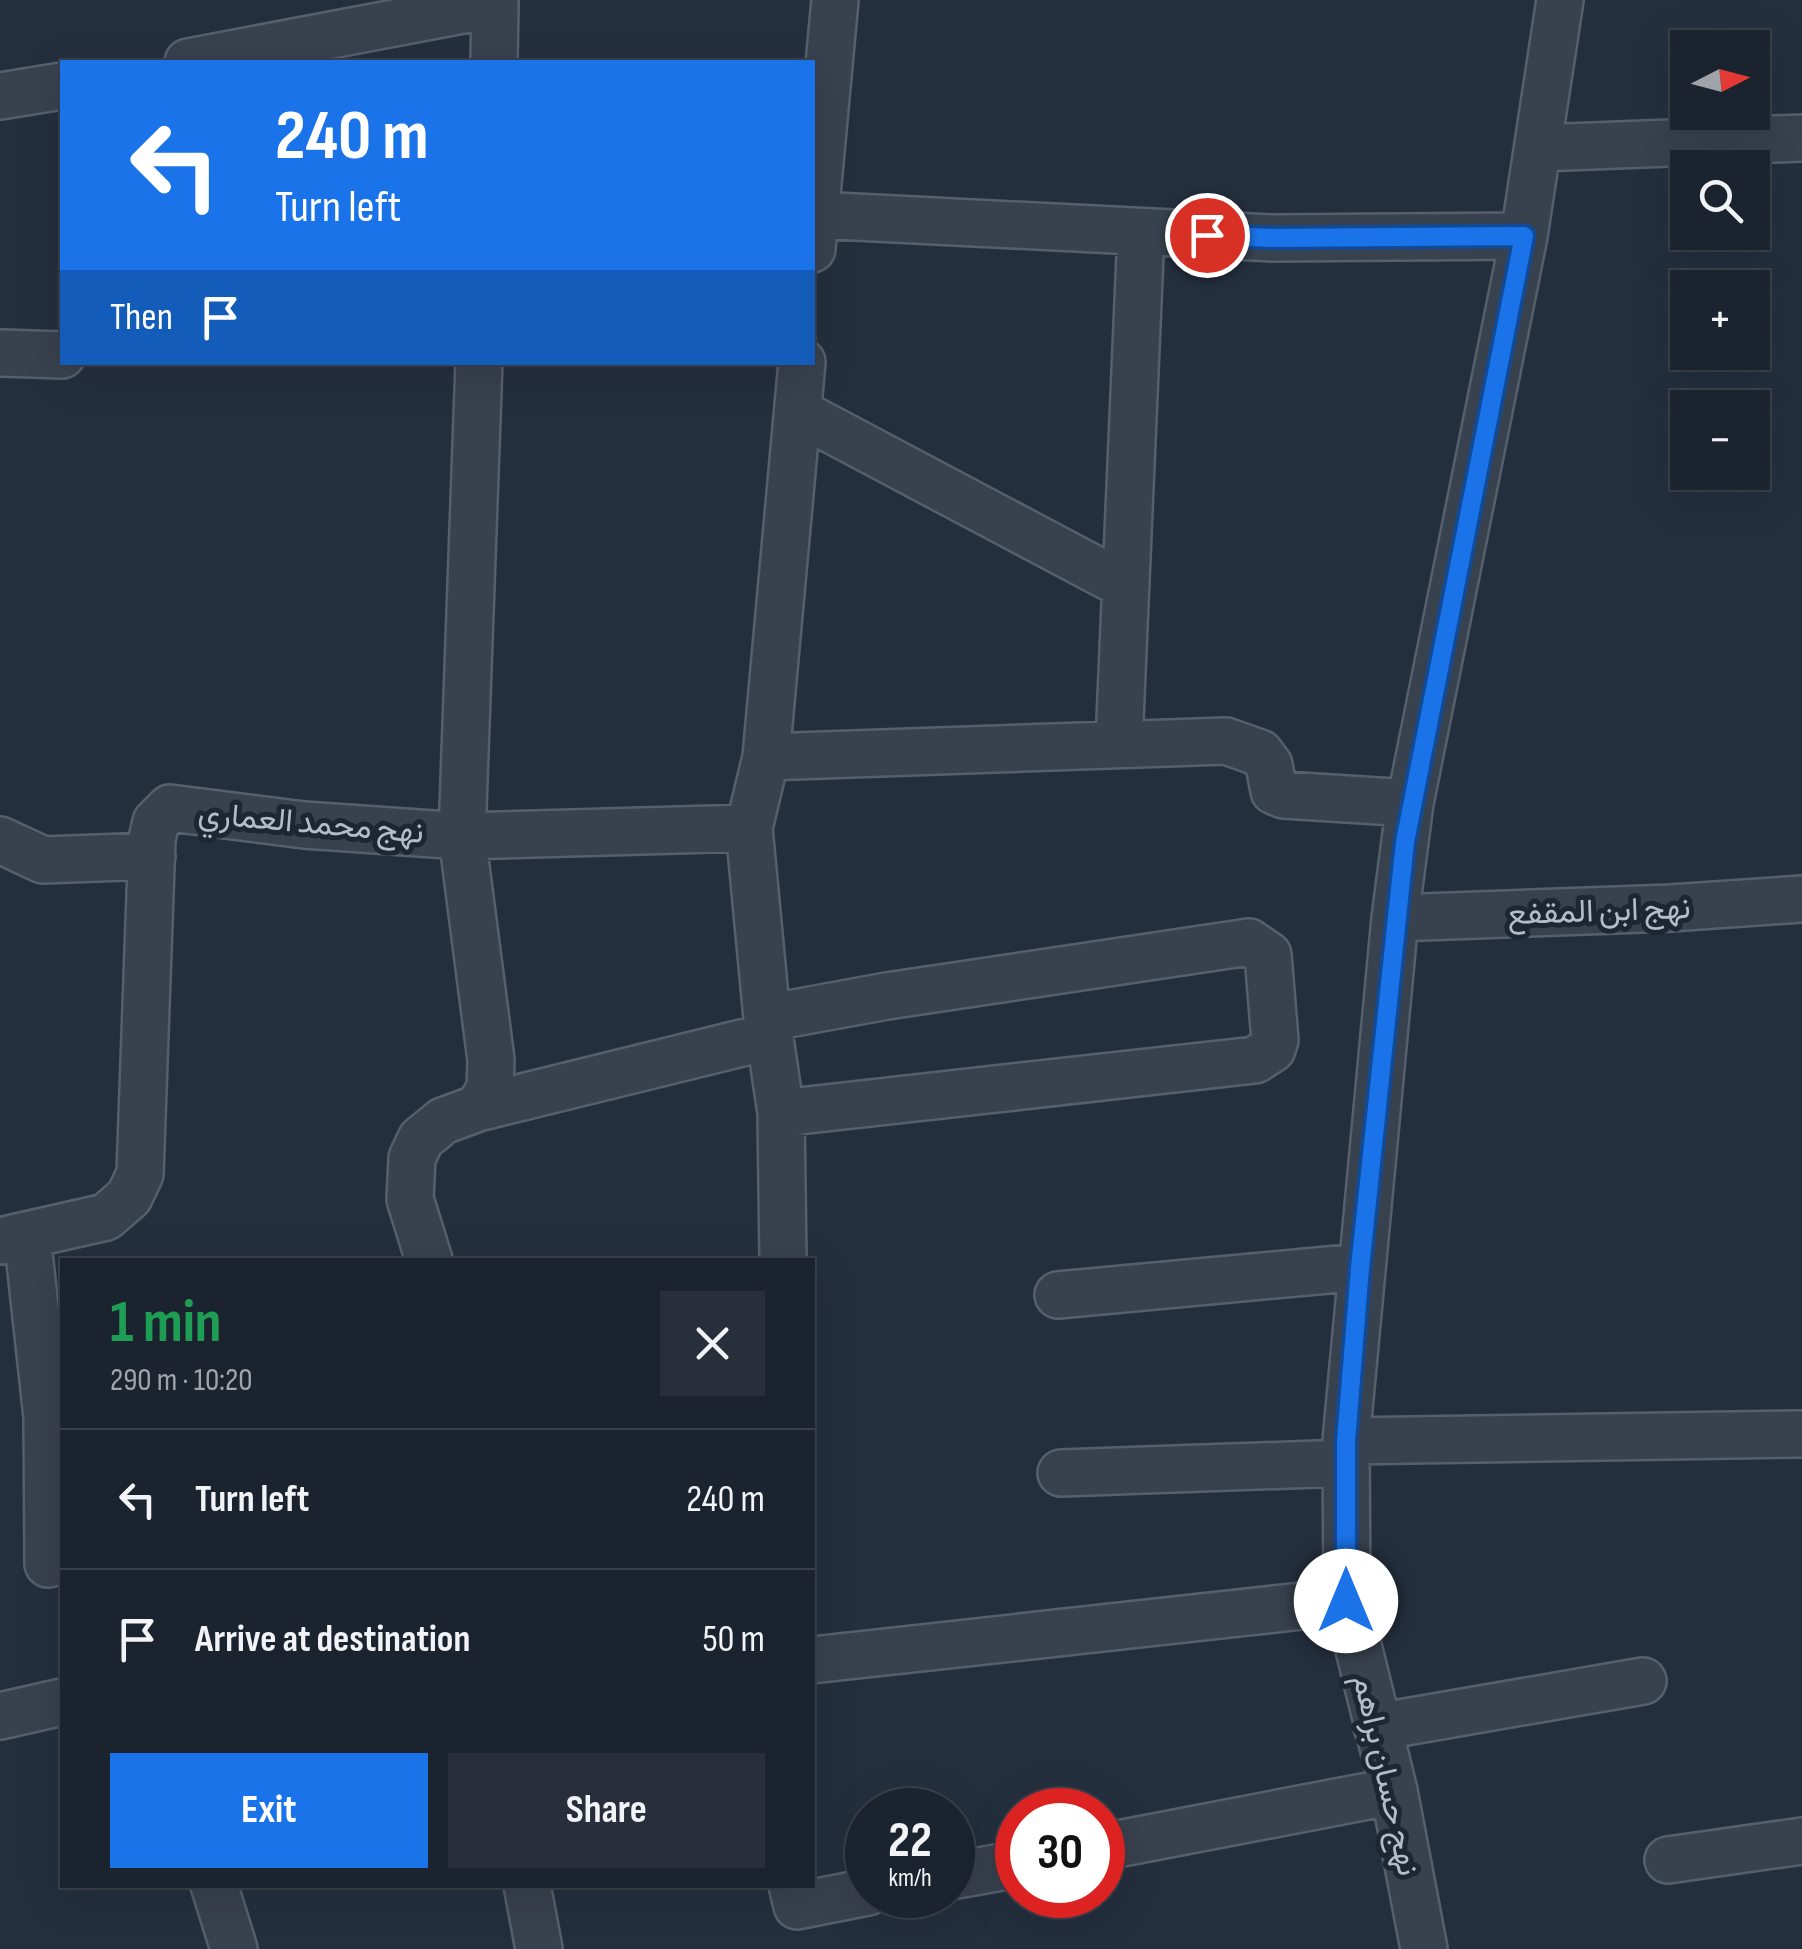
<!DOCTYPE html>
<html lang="en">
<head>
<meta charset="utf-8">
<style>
	body { margin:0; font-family:"Sofia Sans Condensed",Vazirmatn,sans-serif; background:#282f3a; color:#f1f3f6; height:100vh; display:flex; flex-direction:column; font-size:38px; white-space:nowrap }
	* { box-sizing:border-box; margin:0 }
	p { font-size:32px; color:#a0a4aa }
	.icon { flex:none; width:55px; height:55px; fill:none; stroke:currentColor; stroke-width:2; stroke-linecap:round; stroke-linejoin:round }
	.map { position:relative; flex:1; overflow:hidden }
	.drawer { position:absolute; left:60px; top:1258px; width:755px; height:630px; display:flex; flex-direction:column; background:#1b232e; border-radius:0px; box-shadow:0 10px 40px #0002,0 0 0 2px #39404a }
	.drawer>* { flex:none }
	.banner { position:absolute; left:60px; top:60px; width:755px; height:305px; border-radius:0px; box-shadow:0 10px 40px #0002,0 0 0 2px #39404a; background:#1a73e8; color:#fff; overflow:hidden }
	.needle { width:65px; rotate:84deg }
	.fabs { position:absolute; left:1670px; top:30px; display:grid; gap:20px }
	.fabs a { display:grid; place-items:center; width:100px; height:100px; border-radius:0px; background:#1b232e; box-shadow:0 10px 40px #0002,0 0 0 2px #39404a; font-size:50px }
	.speed { position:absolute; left:845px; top:1788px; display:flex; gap:20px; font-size:50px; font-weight:700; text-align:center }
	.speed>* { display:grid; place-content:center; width:130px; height:130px; border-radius:50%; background:#1b232e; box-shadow:0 10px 40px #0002,0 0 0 2px #39404a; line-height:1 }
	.speed small { font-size:25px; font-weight:400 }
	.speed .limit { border:15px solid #d22; background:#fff; color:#111 }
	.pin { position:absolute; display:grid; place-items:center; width:85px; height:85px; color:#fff; margin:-42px; border:5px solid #fff; border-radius:50%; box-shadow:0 2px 10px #0007 }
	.me { position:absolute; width:110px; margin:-55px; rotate:0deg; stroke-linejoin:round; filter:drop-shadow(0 0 8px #0008) }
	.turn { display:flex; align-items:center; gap:35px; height:210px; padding:0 50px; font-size:45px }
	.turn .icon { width:130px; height:130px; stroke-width:2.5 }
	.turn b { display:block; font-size:70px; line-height:85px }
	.then { display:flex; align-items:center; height:95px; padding:0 50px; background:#0003; gap:20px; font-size:38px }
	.round { display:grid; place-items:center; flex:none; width:105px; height:105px; border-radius:0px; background:#282f3a }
	.summary { display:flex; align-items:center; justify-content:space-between; height:170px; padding:0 50px }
	h1 { font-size:60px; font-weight:700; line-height:75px; color:#1e9e55 }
	.cta { display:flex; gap:20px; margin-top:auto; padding:20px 50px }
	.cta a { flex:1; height:115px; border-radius:0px; background:#1a73e8; color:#fff; font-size:40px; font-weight:700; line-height:115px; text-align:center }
	.cta a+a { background:#282f3a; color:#f1f3f6 }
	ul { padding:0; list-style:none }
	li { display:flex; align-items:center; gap:30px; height:140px; padding:0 50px; border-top:2px solid #39404a }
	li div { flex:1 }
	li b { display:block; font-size:38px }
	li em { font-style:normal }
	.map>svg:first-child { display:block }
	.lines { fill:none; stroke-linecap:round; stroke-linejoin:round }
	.street-casing { stroke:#565f6c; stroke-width:50 }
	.street { stroke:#38414e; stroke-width:45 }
	.route-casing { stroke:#114b97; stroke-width:25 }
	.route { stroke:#1a73e8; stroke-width:18 }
	.labels { text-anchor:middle; stroke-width:10; stroke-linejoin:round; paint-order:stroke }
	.street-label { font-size:32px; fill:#b4bcc9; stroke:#1d2633 }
</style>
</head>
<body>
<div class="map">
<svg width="1802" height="1949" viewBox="0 0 1802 1949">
	<rect width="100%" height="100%" fill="#242f3e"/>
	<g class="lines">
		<defs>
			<path id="street" d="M188,62L495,4V0
				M494,62L495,4
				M0,96L62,86
				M1540,148L1802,138
				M816,215L1273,238L1524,236
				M812,249L835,0
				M2,353L62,355
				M798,412L1126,586
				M1119,743L1141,232
				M766,757L802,362
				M0,840L43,860L152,856
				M1395,918L1671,908L1802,899
				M767,1018L887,996L1249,942L1268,955L1275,1040L1272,1049L1255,1060L781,1113L783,1260
				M478,1108L770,1036
				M781,1113L767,1018L749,828L766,757L1226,741L1260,753L1269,765L1274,791L1284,795L1410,803
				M27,1235L47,1417L48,1564L62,1560
				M0,1241L106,1217L129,1197L140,1174L152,839L156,822L170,808L304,825L462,836L749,828
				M429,1260L410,1199L412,1158L421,1139L443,1121L478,1108L490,1089L491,1060L462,836L479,362
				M1058,1295L1360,1267
				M1346,1441L1802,1434
				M1061,1473L1346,1463
				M812,1660L1347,1601
				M0,1716L62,1702
				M1377,1727L1643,1681
				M1102,1847L1394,1791
				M1668,1860L1802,1841
				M952,1876L1018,1864
				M214,1885L234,1949
				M527,1885L539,1949
				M792,1885L797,1906L868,1892
				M1424,1949L1394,1791L1347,1601L1346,1441L1395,918L1410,803L1524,236L1560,0"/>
		</defs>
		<use href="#street" class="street-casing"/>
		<use href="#street" class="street"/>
	</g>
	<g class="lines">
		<defs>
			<path id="route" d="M1207,235L1273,238L1524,236L1405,842L1360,1268L1346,1441V1601"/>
		</defs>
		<use href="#route" class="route-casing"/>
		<use href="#route" class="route"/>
	</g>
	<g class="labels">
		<g class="street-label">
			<text transform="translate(311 822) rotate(5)" y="11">نهج محمد العماري</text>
			<text transform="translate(1599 910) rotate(-2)" y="11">نهج ابن المقفع</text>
			<text transform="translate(1387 1775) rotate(77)" y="11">نهج حسان براهم</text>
		</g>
	</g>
</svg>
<div class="fabs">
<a><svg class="needle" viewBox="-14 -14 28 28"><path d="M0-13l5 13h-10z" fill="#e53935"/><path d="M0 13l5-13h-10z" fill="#a0a4aa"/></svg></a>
<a><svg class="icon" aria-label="search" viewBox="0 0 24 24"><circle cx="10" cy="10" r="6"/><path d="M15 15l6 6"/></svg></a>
<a>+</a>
<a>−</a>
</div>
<div class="speed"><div>22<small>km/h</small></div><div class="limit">30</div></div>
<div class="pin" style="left:1207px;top:235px;background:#d93025"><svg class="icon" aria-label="arrive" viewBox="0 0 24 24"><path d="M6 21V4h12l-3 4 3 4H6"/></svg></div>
<svg class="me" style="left:1346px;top:1601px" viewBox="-20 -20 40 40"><circle r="19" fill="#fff"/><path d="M0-13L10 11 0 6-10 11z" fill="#1a73e8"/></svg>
<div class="banner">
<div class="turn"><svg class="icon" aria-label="left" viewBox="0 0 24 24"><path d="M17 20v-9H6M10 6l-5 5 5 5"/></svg><div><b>240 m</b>Turn left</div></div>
<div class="then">Then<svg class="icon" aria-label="arrive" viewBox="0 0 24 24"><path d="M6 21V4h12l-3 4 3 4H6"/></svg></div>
</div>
<section class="drawer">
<div class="summary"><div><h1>1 min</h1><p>290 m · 10:20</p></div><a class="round"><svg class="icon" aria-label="close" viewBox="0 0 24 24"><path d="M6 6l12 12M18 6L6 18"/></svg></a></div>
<ul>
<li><svg class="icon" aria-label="left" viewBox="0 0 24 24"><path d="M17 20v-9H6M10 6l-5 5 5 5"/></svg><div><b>Turn left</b></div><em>240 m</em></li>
<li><svg class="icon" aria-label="arrive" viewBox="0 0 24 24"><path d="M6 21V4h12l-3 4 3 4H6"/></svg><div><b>Arrive at destination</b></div><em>50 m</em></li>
</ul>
<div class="cta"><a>Exit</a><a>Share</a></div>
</section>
</div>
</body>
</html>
